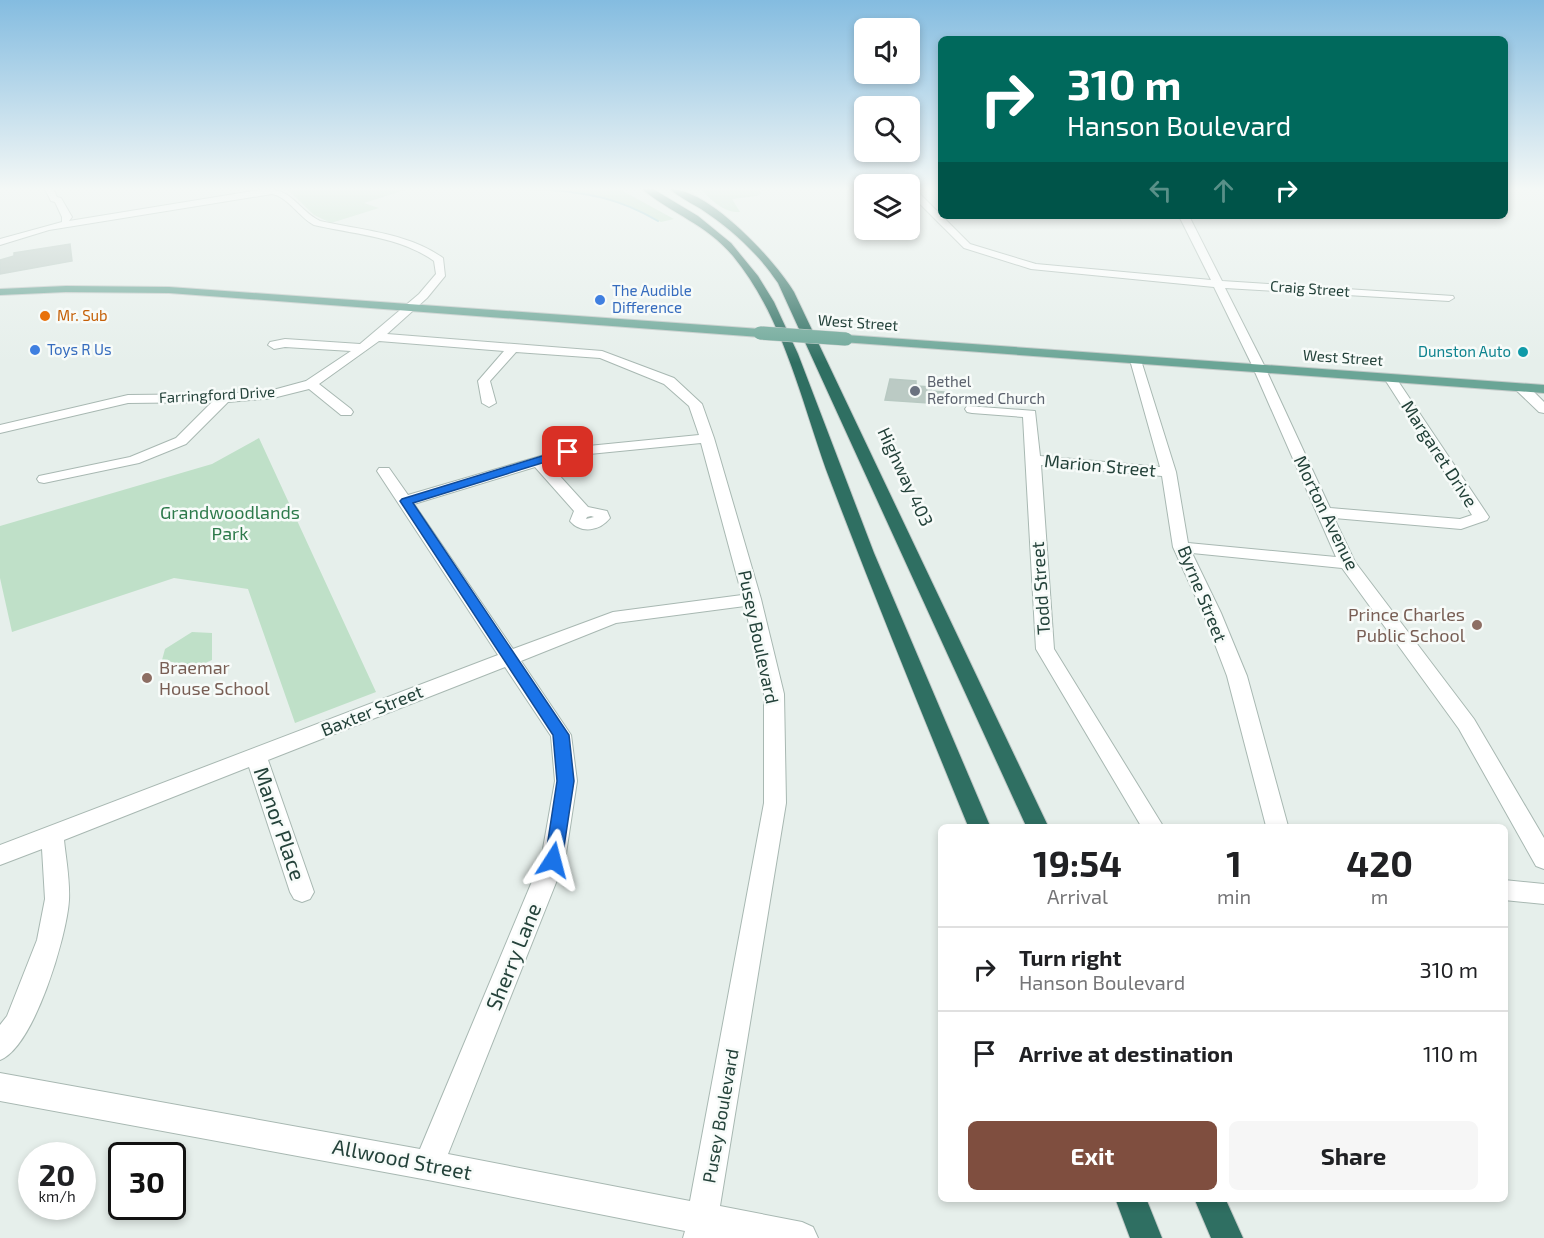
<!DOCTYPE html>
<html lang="en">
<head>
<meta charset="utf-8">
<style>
	body { margin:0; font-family:"Exo 2",sans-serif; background:#f6f6f6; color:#202124; height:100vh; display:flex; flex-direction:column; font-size:22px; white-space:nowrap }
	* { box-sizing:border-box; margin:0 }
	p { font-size:20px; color:#757577 }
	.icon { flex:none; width:33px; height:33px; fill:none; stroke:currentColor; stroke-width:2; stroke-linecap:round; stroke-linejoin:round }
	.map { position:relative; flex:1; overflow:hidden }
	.sheet { position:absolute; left:938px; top:824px; width:570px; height:378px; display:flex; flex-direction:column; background:#fff; border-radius:9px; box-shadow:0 3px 9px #0003 }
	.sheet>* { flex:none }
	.guide { position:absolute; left:938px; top:36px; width:570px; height:183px; border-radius:9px; box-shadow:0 3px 9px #0003; background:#00695c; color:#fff; overflow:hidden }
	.tools { position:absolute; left:854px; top:18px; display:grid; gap:12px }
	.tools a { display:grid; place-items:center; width:66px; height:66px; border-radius:9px; background:#fff; box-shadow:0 3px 9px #0003; font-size:30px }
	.speed { position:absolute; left:18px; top:1142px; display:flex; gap:12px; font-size:30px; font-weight:700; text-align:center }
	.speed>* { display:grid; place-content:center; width:78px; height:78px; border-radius:50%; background:#fff; box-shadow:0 3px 9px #0003; line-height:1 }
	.speed small { font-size:15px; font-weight:400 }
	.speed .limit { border:3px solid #111; border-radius:9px; background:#fff; color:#111 }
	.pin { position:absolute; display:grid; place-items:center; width:51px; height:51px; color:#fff; margin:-26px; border-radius:12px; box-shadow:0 3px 9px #0006 }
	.me { position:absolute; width:66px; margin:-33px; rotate:9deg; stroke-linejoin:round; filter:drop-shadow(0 0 4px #0008) }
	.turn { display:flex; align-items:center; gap:21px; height:126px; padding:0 30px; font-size:27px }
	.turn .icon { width:78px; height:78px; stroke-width:2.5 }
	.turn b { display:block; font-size:42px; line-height:51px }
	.lanes { display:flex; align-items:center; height:57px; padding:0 30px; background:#0003; justify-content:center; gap:30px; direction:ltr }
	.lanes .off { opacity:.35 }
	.eta { display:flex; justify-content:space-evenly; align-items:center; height:102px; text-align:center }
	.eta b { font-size:36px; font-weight:700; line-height:42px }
	.cta { display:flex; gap:12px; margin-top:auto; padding:12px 30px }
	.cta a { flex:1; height:69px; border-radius:9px; background:#7f4e3f; color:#fff; font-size:24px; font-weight:700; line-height:69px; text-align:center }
	.cta a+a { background:#f6f6f6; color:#202124 }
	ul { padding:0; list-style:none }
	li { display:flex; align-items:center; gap:18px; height:84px; padding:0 30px; border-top:2px solid #e0e0e0 }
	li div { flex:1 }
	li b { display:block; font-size:22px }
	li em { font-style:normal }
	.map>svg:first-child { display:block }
	.green { fill:#bfe0c8 }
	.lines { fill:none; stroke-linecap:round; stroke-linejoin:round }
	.stream { stroke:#8ec9d4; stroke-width:2 }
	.building { fill:#bbcac4; stroke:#b8c9c2; stroke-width:1.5 }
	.minor-casing { stroke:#a8b8b2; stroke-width:2 }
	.major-casing { stroke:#c2cac8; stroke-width:2 }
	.highway-casing { stroke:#c2cac8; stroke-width:2 }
	.minor { fill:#fff; fill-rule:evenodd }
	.major { fill:#6aa596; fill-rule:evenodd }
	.highway { fill:#2f6f62; fill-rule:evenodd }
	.major-bridge-casing { stroke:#c2cac8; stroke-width:14; stroke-linecap:butt }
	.major-bridge { stroke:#6aa596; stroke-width:13 }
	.route { fill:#1a73e8; stroke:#114b97; stroke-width:1.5 }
	.shop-dot { fill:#3f7fe0; stroke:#f7fbf9; stroke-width:2 }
	.food-dot { fill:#e8710a; stroke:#f7fbf9; stroke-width:2 }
	.culture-dot { fill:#0f9aa8; stroke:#f7fbf9; stroke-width:2 }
	.worship-dot { fill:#6b7280; stroke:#f7fbf9; stroke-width:2 }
	.education-dot { fill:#8d6e63; stroke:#f7fbf9; stroke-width:2 }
	.labels { text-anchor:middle; stroke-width:5; stroke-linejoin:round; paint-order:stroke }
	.far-street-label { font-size:15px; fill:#24423a; stroke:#f7fbf9 }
	.far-shop-label { font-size:15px; fill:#366cbe; stroke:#f7fbf9; text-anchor:start }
	.far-food-label { font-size:15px; fill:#c56008; stroke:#f7fbf9; text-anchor:start }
	.far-culture-label { font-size:15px; fill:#0d838f; stroke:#f7fbf9; text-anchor:end }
	.far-worship-label { font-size:15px; fill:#5b616d; stroke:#f7fbf9; text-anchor:start }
	.street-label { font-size:18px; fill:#24423a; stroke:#f7fbf9 }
	.park-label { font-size:18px; fill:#2d7a4b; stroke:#f7fbf9 }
	.education-label { font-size:18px; fill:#785e54; stroke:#f7fbf9; text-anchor:end }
	.near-street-label { font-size:21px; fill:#24423a; stroke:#f7fbf9 }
</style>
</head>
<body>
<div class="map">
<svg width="1544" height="1238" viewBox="0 0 1544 1238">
	<rect width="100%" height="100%" fill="#e6efeb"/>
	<path class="green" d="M408,189L364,203L379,208L331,223L314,215L288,190Z
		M502,189H619L674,219L661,222L618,202L586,193Z
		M701,189H759L761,193L757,196L732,199L740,212C724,213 712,201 701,189Z
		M259,438L376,692L295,723L248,589L174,578L12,632L0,578V526L212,464Z
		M192,632L212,633V660L196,667L162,660L165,649Z"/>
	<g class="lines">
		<path class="stream" d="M543,189C588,193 619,198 658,221"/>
	</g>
	<path class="building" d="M70,244L72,261L0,274V260L14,256V253Z
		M890,379L916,381V386L932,387L931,391L944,392L943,404L885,400Z"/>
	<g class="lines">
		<defs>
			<path id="minor" d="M45,189H53L57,197L61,198L72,217L69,221L266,189C293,189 298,210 320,221C360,230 409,233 443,258L445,276L427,298L387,334L602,351L674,378L702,404L714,438L761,599L784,694L786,803L720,1206L802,1222L813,1227L818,1238H683L685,1231L428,1180L0,1101V1073L420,1149L541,860L555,781L551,736L505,667L268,760L314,892L310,899L302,902L294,899L290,892L249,767L64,840C66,859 70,880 69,900C67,936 34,1047 0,1060V1025L7,1016L37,940L45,899L42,849L0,865V845L498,655L377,471L379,468H389L408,495L568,448L699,435L689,406L664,384L600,358L516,352L490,381L496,403L489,407L482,403L478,381L504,351L379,341L319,384L351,409L353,412L351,415H341L309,389L273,398L228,402L186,444L139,463L44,483L39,482L37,479L39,476L130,457L176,438L212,402L128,403L0,433V425L128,395L224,394L273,390L306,381L351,351L285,347L274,349L268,345L270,342L285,339L360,344L419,294L436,274L434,261C401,237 353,234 314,225C299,217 288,197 272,194L49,230L0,245V239L62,222V217L55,202L51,201ZM701,443L742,595L613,612L513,649L414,504L535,467L574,511L570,521C581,534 600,531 610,518L607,511L588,507L548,463L569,456ZM591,516L594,517L586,519L587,517ZM745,606L764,694V803L690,1201L448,1154L565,860L577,781L571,735L521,661L616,623Z
				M909,189H915L970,244L1036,264L1211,280L1179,216H1189L1222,281L1453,296L1454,298L1449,301L1225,288L1263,363L1330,508L1460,519L1472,515L1384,378L1390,374L1394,375L1489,517L1487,520L1461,529L1334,518L1355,562L1474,719L1544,838V869L1536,866L1459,729L1342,568L1192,553L1221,613L1247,676L1288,826H1266L1227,676L1203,613L1173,547L1162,476L1041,465L1054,649L1163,826H1141L1036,649L1023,417L972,413L967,412L965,409L967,406L1035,411L1040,456L1160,467L1130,360L1132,357H1140L1176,472L1188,543L1336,557L1251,363L1214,287L1031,269L964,248L909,193Z
				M1522,384L1527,385L1544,402V413L1539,412L1517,391L1516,388L1517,385Z
				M1504,880L1544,884V904L1504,900Z"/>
			<path id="major" d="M66,286L169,287L760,329L766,333L760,337L169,293L66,292L0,295V289Z
				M846,335L1544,385V393L842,342L840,339Z"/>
			<path id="highway" d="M642,189H653L698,216L731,243L758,276L774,302L798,354L874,553L990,826H968C921,711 874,596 830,480C802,405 785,319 733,256C706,224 672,214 642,189Z
				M670,189C709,189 774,259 794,292L1048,826H1026L778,283C758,253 731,229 701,209C691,203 679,197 670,189Z
				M1115,1198H1146L1162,1238H1130Z
				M1194,1198H1225L1243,1238H1211Z"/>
		</defs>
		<use href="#minor" class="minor-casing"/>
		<use href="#major" class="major-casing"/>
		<use href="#highway" class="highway-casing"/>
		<use href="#minor" class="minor"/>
		<use href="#major" class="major"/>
		<use href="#highway" class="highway"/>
		<defs>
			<path id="major-bridge" d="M760,333L846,339"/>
		</defs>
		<use href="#major-bridge" class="major-bridge-casing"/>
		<use href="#major-bridge" class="major-bridge"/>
	</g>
	<linearGradient id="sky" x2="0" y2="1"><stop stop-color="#84bce0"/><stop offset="0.52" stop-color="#f4f8f6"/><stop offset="1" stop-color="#f4f8f6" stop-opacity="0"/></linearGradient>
	<rect width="1544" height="363" fill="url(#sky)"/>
	<path class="route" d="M568,448L573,452L571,454L413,503L569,735L574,781L562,860L560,865L553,868L547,865L545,860L557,781L553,735L400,501L402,499Z"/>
	<g class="shop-dot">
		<circle cx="600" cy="300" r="6"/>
		<circle cx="35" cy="350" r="6"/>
	</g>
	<circle class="food-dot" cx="45" cy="316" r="6"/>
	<circle class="culture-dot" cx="1523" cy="352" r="6"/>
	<circle class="worship-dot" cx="915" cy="391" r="6"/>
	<g class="education-dot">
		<circle cx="1477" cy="625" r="6"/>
		<circle cx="147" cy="678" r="6"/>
	</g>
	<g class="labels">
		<g class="far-street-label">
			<text transform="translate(1310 289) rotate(4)" y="5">Craig Street</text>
			<text transform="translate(858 323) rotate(4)" y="5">West Street</text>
			<text transform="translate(1343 358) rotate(4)" y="5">West Street</text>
			<text transform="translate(217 395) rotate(-3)" y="5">Farringford Drive</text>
		</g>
		<g class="far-shop-label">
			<text x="612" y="296">The Audible<tspan x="612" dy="17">Difference</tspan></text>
			<text x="47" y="355">Toys R Us</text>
		</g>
		<g class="far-food-label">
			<text x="57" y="321">Mr. Sub</text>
		</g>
		<g class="far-culture-label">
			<text x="1511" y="357">Dunston Auto</text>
		</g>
		<g class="far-worship-label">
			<text x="927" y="387">Bethel<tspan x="927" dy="17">Reformed Church</tspan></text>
		</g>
		<g class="street-label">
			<text transform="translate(1439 454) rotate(57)" y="6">Margaret Drive</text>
			<text transform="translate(1100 466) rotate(5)" y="6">Marion Street</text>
			<text transform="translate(905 477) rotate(65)" y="6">Highway 403</text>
			<text transform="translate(1326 513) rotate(64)" y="6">Morton Avenue</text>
			<text transform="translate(1041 588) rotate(-94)" y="6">Todd Street</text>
			<text transform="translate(1202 594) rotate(68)" y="6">Byrne Street</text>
			<text transform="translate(758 637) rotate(78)" y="6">Pusey Boulevard</text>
			<text transform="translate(372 711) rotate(-22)" y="6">Baxter Street</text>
			<text transform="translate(721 1116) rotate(-80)" y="6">Pusey Boulevard</text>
		</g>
		<g class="park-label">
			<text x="230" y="519">Grandwoodlands<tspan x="230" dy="21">Park</tspan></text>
		</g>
		<g class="education-label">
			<text x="1465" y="621">Prince Charles<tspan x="1465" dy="21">Public School</tspan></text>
			<text x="159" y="674" text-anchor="start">Braemar<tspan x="159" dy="21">House School</tspan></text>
		</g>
		<g class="near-street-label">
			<text transform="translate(279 824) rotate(71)" y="7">Manor Place</text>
			<text transform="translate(514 957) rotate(-68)" y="7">Sherry Lane</text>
			<text transform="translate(402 1160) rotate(11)" y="7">Allwood Street</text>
		</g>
	</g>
</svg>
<div class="tools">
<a><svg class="icon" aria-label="sound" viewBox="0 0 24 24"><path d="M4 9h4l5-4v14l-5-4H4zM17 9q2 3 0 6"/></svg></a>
<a><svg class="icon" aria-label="search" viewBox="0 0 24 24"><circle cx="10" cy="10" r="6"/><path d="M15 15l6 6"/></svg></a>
<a><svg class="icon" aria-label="layers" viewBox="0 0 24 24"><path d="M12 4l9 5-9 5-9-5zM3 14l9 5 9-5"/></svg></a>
</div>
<div class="speed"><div>20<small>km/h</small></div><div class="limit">30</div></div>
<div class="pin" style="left:568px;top:452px;background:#d93025"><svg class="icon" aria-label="arrive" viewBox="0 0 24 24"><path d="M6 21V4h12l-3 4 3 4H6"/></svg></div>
<svg class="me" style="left:553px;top:860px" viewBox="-20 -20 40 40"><path d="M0-17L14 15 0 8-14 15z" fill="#1a73e8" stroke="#fff" stroke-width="4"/></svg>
<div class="guide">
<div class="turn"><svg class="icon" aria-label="right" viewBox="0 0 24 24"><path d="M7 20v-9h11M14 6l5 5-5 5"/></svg><div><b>310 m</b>Hanson Boulevard</div></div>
<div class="lanes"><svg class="icon off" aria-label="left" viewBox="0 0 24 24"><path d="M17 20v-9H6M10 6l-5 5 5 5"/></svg><svg class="icon off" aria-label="ahead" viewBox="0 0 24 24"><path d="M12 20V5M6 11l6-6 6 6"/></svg><svg class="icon" aria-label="right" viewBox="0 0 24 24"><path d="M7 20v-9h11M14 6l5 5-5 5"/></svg></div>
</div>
<section class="sheet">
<div class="eta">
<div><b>19:54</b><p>Arrival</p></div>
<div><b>1</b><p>min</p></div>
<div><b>420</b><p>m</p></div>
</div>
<ul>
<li><svg class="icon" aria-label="right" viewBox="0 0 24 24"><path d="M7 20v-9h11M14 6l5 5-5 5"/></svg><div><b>Turn right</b><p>Hanson Boulevard</p></div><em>310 m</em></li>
<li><svg class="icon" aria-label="arrive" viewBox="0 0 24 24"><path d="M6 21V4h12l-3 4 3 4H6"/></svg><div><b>Arrive at destination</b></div><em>110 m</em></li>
</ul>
<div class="cta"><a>Exit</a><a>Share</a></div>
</section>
</div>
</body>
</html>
